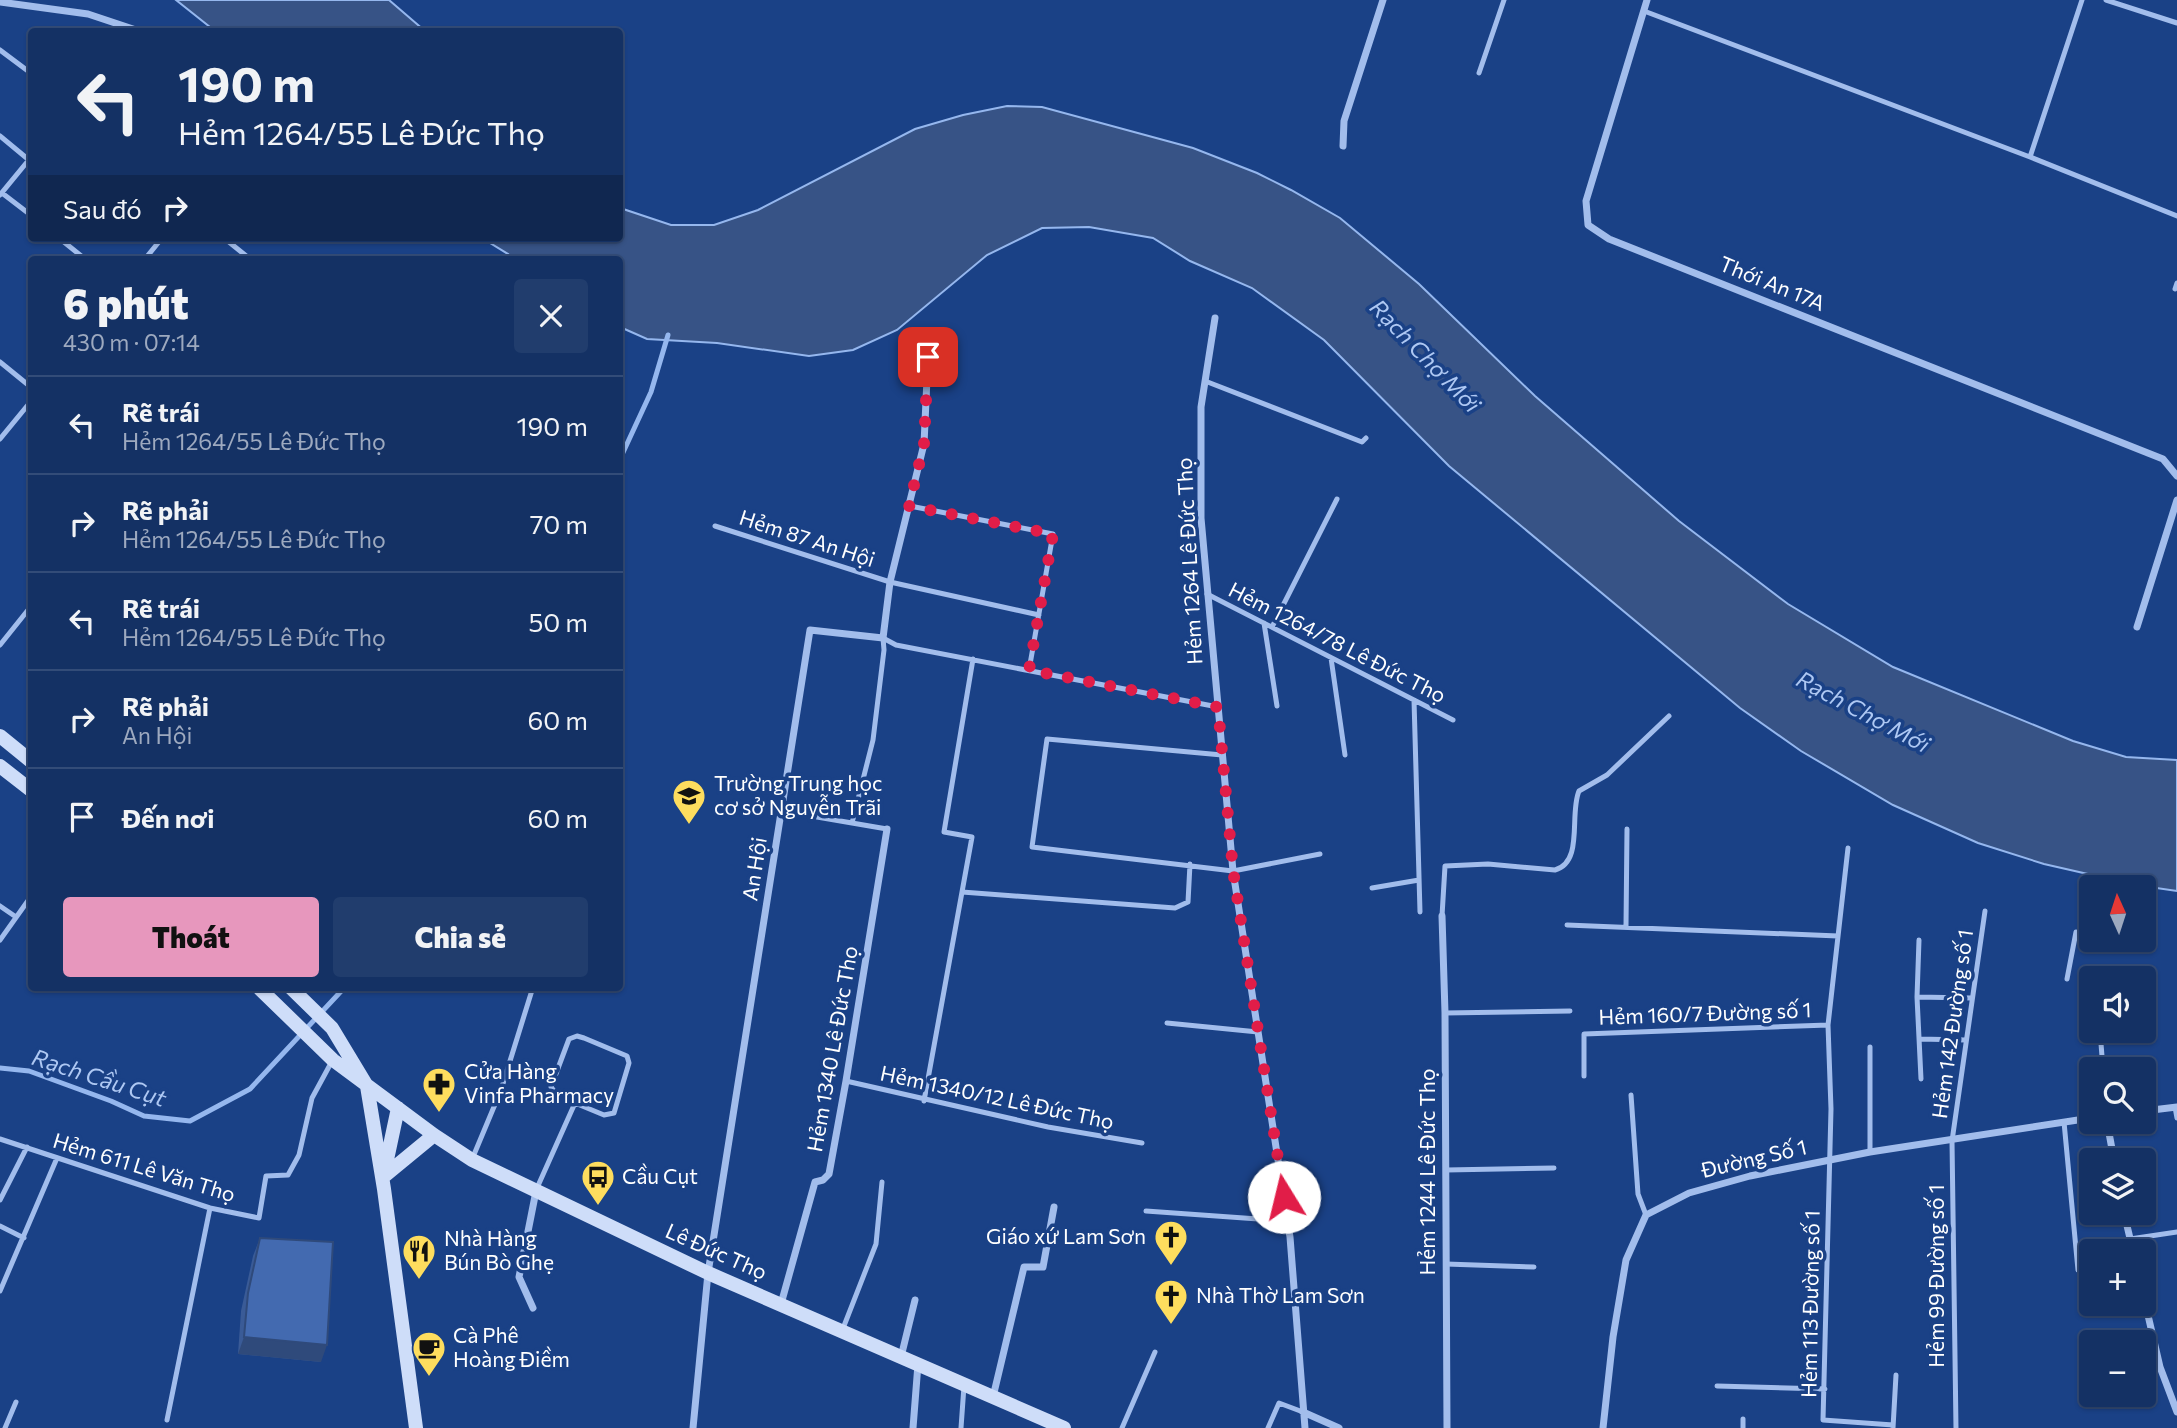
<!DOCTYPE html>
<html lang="vi">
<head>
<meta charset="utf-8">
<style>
	body { margin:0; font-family:Commissioner,sans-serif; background:#213d6d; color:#f1f3f6; height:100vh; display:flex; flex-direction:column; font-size:26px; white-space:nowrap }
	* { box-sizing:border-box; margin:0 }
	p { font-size:23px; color:#9da9bf }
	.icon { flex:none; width:38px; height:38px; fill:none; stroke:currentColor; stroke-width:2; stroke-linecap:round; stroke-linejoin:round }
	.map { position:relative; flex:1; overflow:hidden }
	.details { position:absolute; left:28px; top:256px; width:595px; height:735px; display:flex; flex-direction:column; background:#143164; border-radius:7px; box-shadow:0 2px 5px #0004,0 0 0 2px #334c78 }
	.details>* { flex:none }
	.top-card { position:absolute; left:28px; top:28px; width:595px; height:214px; border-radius:7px; box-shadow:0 2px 5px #0004,0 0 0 2px #334c78; background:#143164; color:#f1f3f6; overflow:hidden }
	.needle { width:46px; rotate:357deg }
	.tools { position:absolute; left:2079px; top:875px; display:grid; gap:14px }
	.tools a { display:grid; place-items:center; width:77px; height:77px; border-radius:7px; background:#143164; box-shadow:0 2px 5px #0004,0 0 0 2px #334c78; font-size:35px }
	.pin { position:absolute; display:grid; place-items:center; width:60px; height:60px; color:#fff; margin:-30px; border-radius:14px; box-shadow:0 4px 10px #0006 }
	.me { position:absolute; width:77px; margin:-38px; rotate:351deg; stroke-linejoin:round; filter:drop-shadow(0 0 5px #0008) }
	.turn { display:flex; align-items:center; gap:24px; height:147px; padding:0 35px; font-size:32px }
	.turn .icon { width:91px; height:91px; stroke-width:2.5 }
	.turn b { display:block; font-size:49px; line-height:60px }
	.then { display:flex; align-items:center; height:66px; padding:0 35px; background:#0003; gap:14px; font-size:26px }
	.round { display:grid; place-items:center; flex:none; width:74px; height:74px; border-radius:7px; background:#213d6d }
	.headline { display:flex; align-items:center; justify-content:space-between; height:119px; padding:0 35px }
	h1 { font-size:42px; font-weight:800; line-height:52px }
	.action { display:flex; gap:14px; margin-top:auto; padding:14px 35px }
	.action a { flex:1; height:80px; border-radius:7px; background:#e797bd; color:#111; font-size:28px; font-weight:800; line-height:80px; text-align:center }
	.action a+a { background:#213d6d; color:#f1f3f6 }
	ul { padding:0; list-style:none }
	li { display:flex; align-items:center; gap:21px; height:98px; padding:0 35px; border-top:2px solid #334c78 }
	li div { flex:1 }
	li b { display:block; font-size:26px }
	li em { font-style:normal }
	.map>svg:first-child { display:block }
	.water { fill:#375386; stroke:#95b7ee; stroke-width:2 }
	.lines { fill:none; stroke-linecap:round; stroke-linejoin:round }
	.stream { stroke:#95b7ee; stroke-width:5 }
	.service { stroke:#a2bdec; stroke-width:5 }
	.minor { stroke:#a2bdec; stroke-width:7 }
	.secondary { stroke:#ceddf9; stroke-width:14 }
	.wall { fill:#3a5b97 }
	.shaded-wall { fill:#2f4a7b }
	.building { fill:#436ab0; stroke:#2f4a7b; stroke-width:2 }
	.route { stroke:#e11d48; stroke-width:12; stroke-dasharray:0 21.6 }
	.labels { text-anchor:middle; stroke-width:7; stroke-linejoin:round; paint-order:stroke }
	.street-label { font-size:21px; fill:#fff; stroke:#1a4186 }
	.poi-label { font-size:21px; fill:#fff; stroke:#1a4186; text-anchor:start }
	.water-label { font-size:23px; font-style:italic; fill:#aec8f3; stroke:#1a4186 }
</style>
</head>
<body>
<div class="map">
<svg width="2177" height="1428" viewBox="0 0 2177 1428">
	<rect width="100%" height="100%" fill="#1a4186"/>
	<path class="water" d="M176,0H389L425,31H215Z
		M1007,106L1042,107L1193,148L1257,173L1291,190L1340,218L1419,284L1535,396L1679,521L1788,604L1893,667L2073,741L2126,757L2177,760V891L2136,885L2044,864L1978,843L1893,805L1801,751L1740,708L1449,466L1324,340L1252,288L1190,261L1153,238L1089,227L1042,228L987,255L897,330L853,350L809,356L717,343L647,339L620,327V259H516L482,238H620V208L671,225H714L758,210L915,129L963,115Z"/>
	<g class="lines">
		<path class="stream" d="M620,459L651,392L668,335
			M0,1068L29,1071L111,1101L144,1116L190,1121L250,1089L345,987"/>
		<path class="service" d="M2106,0L2177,23
			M1644,11L2030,157L2177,216
			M0,50L32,74
			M1479,73L1504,0
			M0,136L29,160
			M2030,157L2082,0
			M2,193L32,216
			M0,195L32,156
			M59,238L85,259
			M224,238L250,259
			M145,259L162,238
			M2175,289L2177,283
			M0,362L32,388
			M1205,381L1362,442L1366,438
			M0,439L32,400
			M910,506L1053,534L1029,670
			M715,526L890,582L1039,615
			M1207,594L1453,720
			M1264,623L1277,706
			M1272,627L1337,499
			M883,638L896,645L1218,707
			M0,645L32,605
			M1331,658L1345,755
			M1414,700L1420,912
			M1222,755L1047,739L1032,847L1233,871L1320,854
			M782,811L887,829
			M852,823L873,740L884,650L883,638
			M1848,848L1828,1025L1831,1109L1823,1420L1893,1425
			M1372,888L1419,880
			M962,892L1175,908L1188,902L1190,864
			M0,906L16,917
			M1442,916L1445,866L1488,864L1555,870C1584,862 1569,814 1579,791L1607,775L1669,716
			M1567,925L1838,936
			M1626,926L1627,829
			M0,940L32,895
			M2067,979L2076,932
			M1917,997L1919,940
			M1445,1013L1570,1011
			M1167,1023L1258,1032
			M2100,1031L2103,1069
			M1919,1039L1966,1040
			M1584,1076V1034L1828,1025
			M1921,1079L1917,997L1972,998
			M846,1081L1048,1127L1142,1143
			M1631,1095L1638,1194L1646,1215
			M924,1101L972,837L944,832L973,659
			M2175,1107L2177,1118
			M2064,1122L2078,1270L2091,1267
			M0,1139L210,1208L259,1218L266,1176L288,1175L299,1155L312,1098L331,1063
			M1870,1152V1047
			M473,1157L501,1090L533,987
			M1446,1170L1554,1168
			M537,1188L575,1103L604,1115L614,1113L629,1063L627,1056L584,1038L577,1036L569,1039L551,1087L554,1091L575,1103
			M0,1200L27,1147
			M1146,1211L1287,1221
			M0,1226L24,1238
			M2130,1239L2177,1232
			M1446,1264L1534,1267
			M0,1291L57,1158
			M842,1331L876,1244L882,1182
			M1717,1386L1825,1389
			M1743,1419V1428
			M167,1420L210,1208
			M5,1428L16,1402
			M961,1428L964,1386
			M1122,1428L1155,1352
			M1268,1428L1279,1403L1303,1412
			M1893,1428L1896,1375
			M1956,1428L1952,1141L1985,911"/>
		<path class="minor" d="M1647,0L1586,201L1588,225L1609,239L2163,459L2177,476
			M0,2L88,14L142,32
			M1343,146L1344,121L1383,0
			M1215,318L1201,407V518L1233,871L1290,1237L1305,1428
			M2137,627L2177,500
			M1442,916L1445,1013L1447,1428
			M2144,1111L2177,1107
			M2107,1122L2114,1160
			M2124,1213L2133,1251
			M2144,1298L2160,1367L2177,1412
			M781,1304L815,1182L823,1180L829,1174L846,1081L887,829
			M533,1308L519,1277L536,1191
			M901,1357L915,1300
			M993,1397L1024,1267H1043L1054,1207
			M1303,1412L1339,1428
			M693,1428L708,1273L810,630L883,638L890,582L924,444L928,357
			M913,1428L918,1364
			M1603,1428L1613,1337L1626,1260L1646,1215L1689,1193L1750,1176L1870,1152L2091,1118"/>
		<path class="secondary" d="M0,736L32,762
			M0,766L32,791
			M258,987L333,1060L434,1135L472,1160L708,1273L1064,1428
			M290,987L332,1028L367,1086L384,1189L416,1428
			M385,1169L398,1108
			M383,1177L434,1135"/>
	</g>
	<path class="wall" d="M260,1238L321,1362L238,1354L241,1311L253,1256Z"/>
	<path class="shaded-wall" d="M244,1337L327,1345L321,1362L238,1354Z"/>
	<path class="building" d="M260,1238L333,1242L327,1345L244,1337L248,1293Z"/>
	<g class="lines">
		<path class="route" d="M928,357L924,444L909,506L1053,534L1029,670L1218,707L1233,870L1284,1197"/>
	</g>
	<defs>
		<symbol id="school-pin" viewBox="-11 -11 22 30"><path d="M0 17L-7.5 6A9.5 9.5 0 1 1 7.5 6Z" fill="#fedd5e" stroke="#1a4186"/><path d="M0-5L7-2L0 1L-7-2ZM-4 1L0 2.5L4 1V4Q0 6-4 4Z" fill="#111"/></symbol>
		<symbol id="pharmacy-pin" viewBox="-11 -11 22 30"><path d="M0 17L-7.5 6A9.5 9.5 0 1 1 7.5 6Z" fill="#fedd5e" stroke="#1a4186"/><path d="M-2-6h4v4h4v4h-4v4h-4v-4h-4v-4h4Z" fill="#111"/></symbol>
		<symbol id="bus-pin" viewBox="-11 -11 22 30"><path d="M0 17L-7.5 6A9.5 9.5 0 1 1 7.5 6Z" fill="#fedd5e" stroke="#1a4186"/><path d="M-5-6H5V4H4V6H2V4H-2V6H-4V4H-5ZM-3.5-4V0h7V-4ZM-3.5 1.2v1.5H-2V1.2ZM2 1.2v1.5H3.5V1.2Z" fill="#111"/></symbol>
		<symbol id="church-pin" viewBox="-11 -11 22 30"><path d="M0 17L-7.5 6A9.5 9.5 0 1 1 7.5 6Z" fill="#fedd5e" stroke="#1a4186"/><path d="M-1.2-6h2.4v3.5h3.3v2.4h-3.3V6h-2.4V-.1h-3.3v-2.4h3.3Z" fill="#111"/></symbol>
		<symbol id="restaurant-pin" viewBox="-11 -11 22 30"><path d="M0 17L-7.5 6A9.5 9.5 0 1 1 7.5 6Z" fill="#fedd5e" stroke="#1a4186"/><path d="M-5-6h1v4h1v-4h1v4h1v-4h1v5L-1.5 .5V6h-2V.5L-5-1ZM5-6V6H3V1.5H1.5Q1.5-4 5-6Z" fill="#111"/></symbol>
		<symbol id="cafe-pin" viewBox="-11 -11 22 30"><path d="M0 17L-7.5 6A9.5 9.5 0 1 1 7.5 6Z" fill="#fedd5e" stroke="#1a4186"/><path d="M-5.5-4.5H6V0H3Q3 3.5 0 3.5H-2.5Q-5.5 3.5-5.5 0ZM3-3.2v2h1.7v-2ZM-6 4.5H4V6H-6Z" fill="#111"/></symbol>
	</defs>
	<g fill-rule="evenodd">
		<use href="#school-pin" x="670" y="777" width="38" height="52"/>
		<use href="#pharmacy-pin" x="420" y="1065" width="38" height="52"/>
		<use href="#bus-pin" x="579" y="1158" width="38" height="52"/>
		<use href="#church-pin" x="1152" y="1218" width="38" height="52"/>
		<use href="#restaurant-pin" x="400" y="1232" width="38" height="52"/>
		<use href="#church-pin" x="1152" y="1277" width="38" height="52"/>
		<use href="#cafe-pin" x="410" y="1329" width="38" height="52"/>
	</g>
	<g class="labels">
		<g class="street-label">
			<text transform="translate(1772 284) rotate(22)" y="7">Thới An 17A</text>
			<text transform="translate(807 539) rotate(18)" y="7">Hẻm 87 An Hội</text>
			<text transform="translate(1190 561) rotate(-93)" y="7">Hẻm 1264 Lê Đức Thọ</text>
			<text transform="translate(1337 643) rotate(27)" y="7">Hẻm 1264/78 Lê Đức Thọ</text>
			<text transform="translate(755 869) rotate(-81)" y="7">An Hội</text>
			<text transform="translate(1705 1014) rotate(-2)" y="7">Hẻm 160/7 Đường số 1</text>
			<text transform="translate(1953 1024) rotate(-82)" y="7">Hẻm 142 Đường số 1</text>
			<text transform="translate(833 1049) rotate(-80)" y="7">Hẻm 1340 Lê Đức Thọ</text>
			<text transform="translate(997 1098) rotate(12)" y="7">Hẻm 1340/12 Lê Đức Thọ</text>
			<text transform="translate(1754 1159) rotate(-13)" y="7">Đường Số 1</text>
			<text transform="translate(144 1168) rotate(17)" y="7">Hẻm 611 Lê Văn Thọ</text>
			<text transform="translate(1428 1172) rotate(-90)" y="7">Hẻm 1244 Lê Đức Thọ</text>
			<text transform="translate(716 1252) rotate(24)" y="7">Lê Đức Thọ</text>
			<text transform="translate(1937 1276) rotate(-90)" y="7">Hẻm 99 Đường số 1</text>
			<text transform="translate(1811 1304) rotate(-89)" y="7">Hẻm 113 Đường số 1</text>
		</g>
		<g class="poi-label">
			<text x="714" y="791">Trường Trung học<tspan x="714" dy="24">cơ sở Nguyễn Trãi</tspan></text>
			<text x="464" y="1079">Cửa Hàng<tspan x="464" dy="24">Vinfa Pharmacy</tspan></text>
			<text x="622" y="1184">Cầu Cụt</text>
			<text x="1146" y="1244" text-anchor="end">Giáo xứ Lam Sơn</text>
			<text x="444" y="1246">Nhà Hàng<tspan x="444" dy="24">Bún Bò Ghẹ</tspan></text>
			<text x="1196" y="1303">Nhà Thờ Lam Sơn</text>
			<text x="453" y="1343">Cà Phê<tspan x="453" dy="24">Hoàng Điềm</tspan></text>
		</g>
		<g class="water-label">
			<text transform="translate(1425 356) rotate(46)" y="8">Rạch Chợ Mới</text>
			<text transform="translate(1863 712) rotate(28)" y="8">Rạch Chợ Mới</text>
			<text transform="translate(99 1078) rotate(18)" y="8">Rạch Cầu Cụt</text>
		</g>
	</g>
</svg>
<div class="tools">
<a><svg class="needle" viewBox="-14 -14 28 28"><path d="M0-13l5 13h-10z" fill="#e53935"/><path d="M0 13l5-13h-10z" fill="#9da9bf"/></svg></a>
<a><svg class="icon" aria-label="sound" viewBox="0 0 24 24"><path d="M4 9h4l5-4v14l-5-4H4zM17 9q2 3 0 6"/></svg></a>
<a><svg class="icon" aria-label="search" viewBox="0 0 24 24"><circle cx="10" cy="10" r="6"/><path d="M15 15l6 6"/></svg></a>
<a><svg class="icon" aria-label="layers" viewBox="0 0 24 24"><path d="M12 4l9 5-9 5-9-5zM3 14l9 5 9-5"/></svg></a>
<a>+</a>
<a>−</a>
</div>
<div class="pin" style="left:928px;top:357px;background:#d93025"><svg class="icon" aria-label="arrive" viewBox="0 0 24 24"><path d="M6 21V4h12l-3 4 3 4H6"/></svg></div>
<svg class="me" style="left:1284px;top:1197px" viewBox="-20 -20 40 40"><circle r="19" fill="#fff"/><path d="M0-13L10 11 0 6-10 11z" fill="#e11d48"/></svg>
<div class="top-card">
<div class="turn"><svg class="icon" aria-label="left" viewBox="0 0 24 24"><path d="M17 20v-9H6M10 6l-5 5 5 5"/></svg><div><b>190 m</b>Hẻm 1264/55 Lê Đức Thọ</div></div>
<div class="then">Sau đó<svg class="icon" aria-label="right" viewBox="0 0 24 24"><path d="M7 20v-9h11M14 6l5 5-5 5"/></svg></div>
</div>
<section class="details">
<div class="headline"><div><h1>6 phút</h1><p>430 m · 07:14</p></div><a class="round"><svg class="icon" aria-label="close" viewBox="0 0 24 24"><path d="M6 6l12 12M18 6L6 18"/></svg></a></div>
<ul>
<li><svg class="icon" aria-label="left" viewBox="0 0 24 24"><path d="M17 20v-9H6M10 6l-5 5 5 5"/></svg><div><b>Rẽ trái</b><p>Hẻm 1264/55 Lê Đức Thọ</p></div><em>190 m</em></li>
<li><svg class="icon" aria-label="right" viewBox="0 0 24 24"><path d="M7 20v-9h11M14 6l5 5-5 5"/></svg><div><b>Rẽ phải</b><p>Hẻm 1264/55 Lê Đức Thọ</p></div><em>70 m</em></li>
<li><svg class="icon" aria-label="left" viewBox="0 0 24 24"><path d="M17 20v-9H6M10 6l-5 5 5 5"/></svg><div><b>Rẽ trái</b><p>Hẻm 1264/55 Lê Đức Thọ</p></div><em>50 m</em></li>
<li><svg class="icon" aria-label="right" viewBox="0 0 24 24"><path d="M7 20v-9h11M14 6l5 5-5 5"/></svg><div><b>Rẽ phải</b><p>An Hội</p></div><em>60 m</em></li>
<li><svg class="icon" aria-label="arrive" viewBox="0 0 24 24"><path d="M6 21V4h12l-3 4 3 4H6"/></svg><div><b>Đến nơi</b></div><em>60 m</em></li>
</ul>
<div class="action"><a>Thoát</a><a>Chia sẻ</a></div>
</section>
</div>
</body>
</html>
